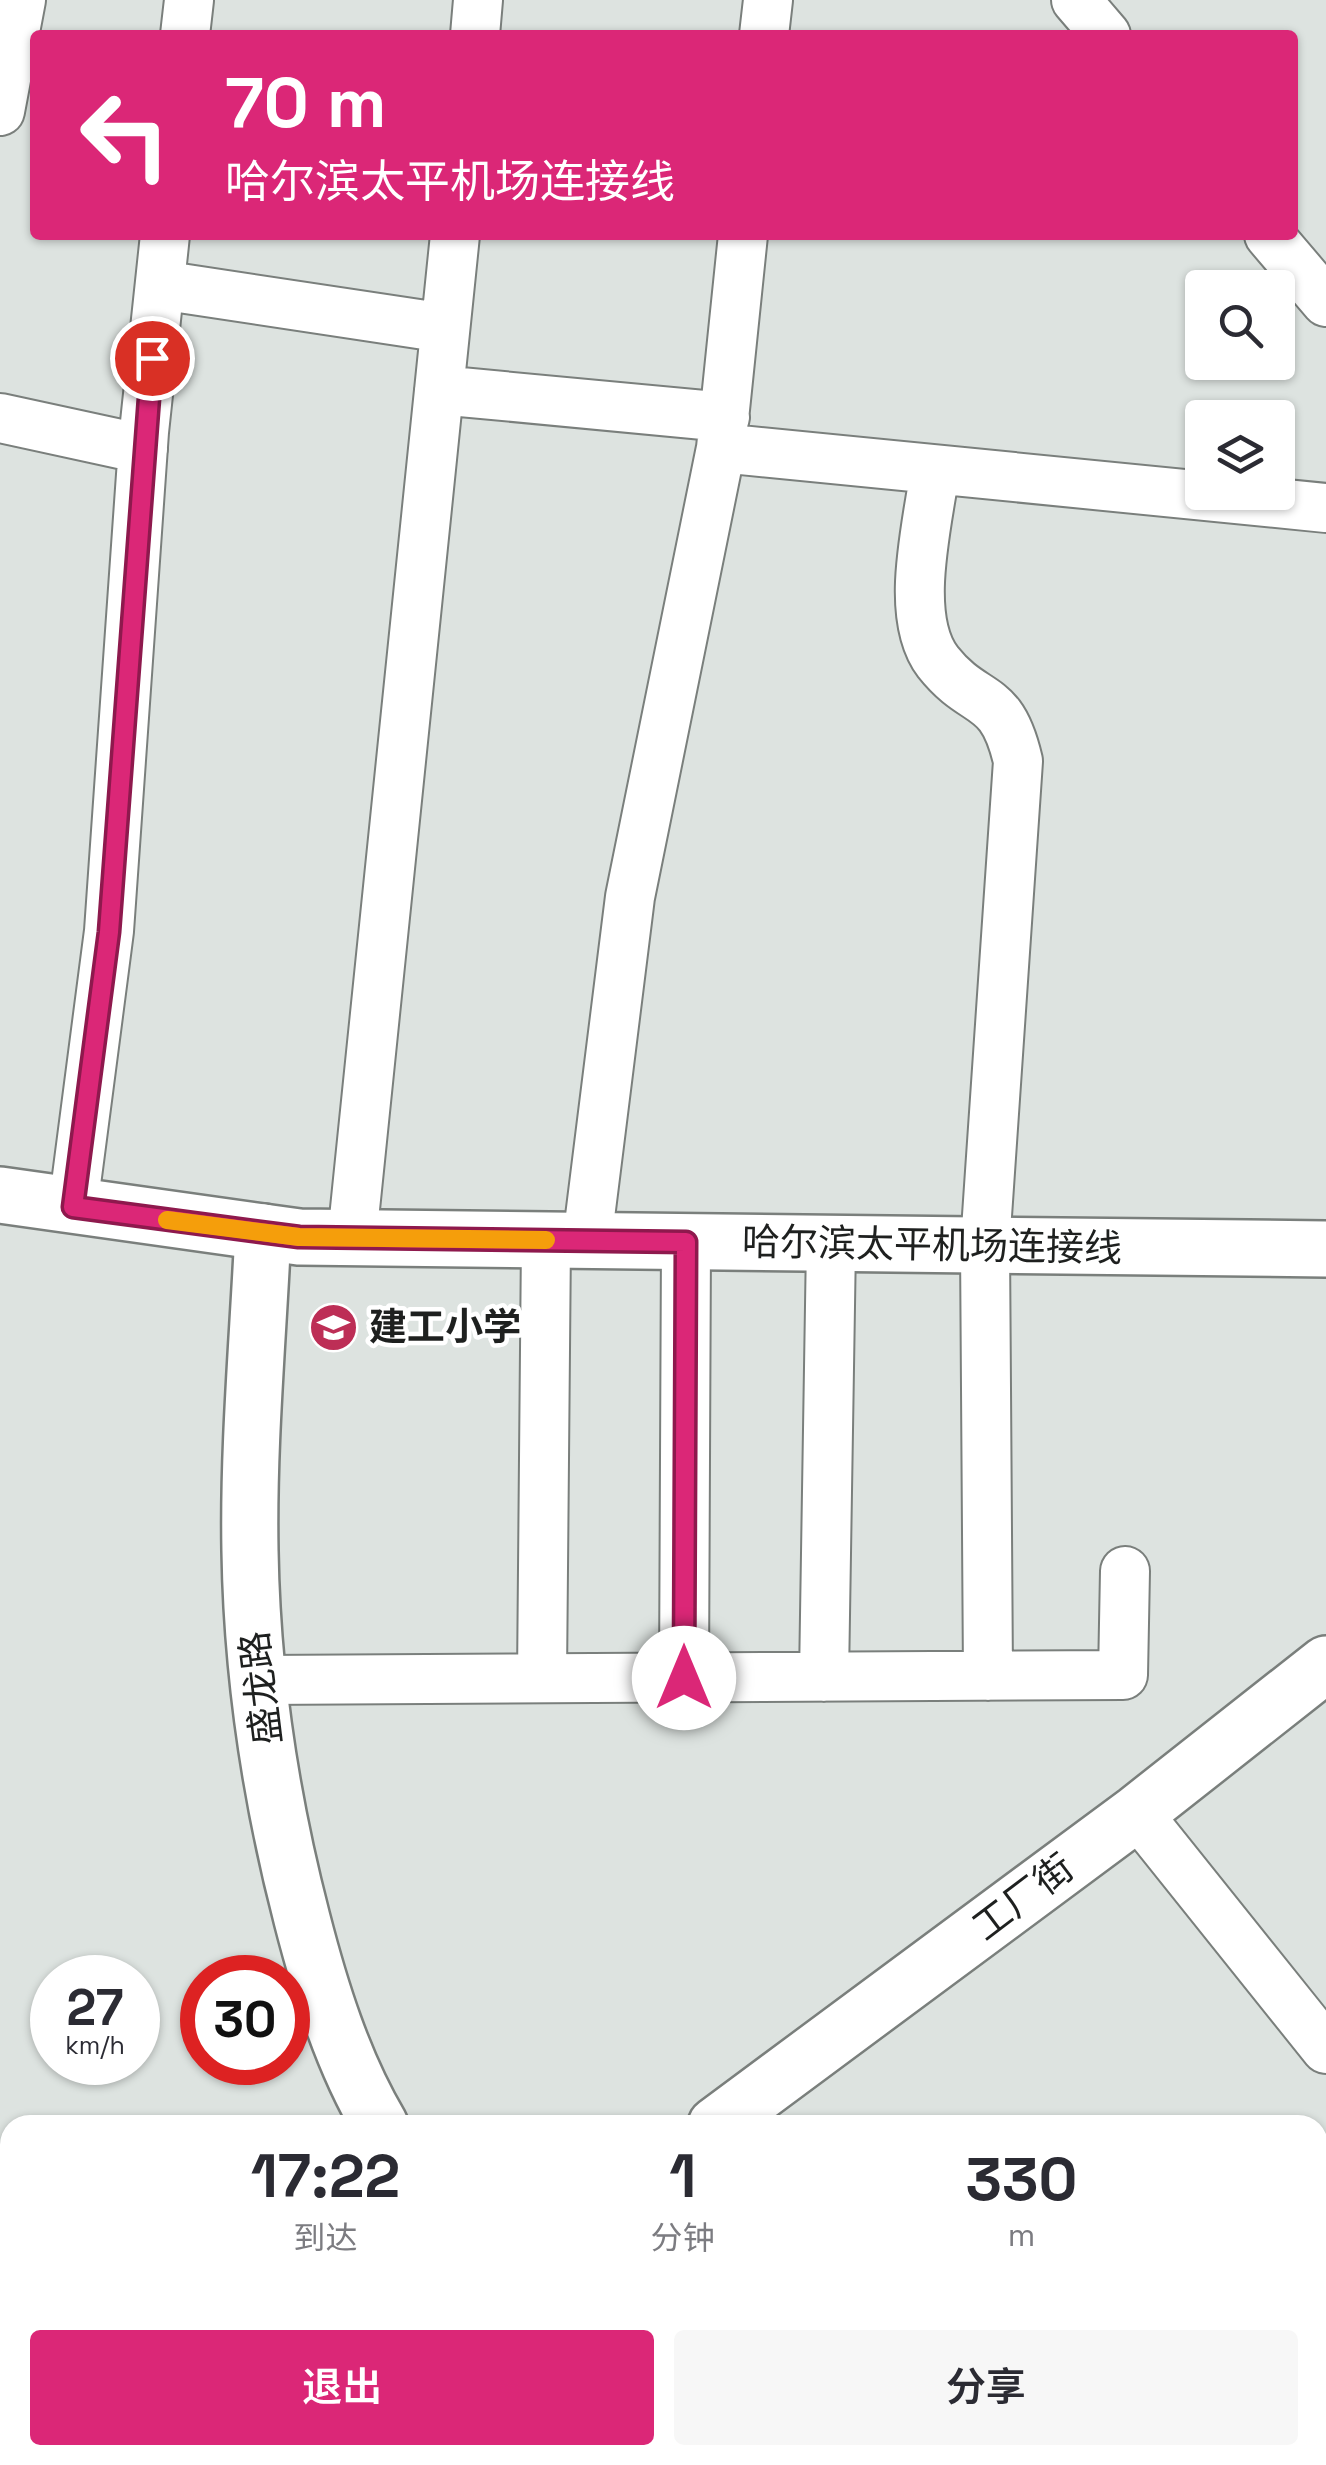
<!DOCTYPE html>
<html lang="zh">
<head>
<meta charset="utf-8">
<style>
	body { margin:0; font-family:"Space Grotesk","Noto Sans SC",sans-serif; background:#f7f7f7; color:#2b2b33; height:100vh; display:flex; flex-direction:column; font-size:38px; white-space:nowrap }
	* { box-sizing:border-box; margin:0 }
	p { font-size:32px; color:#7c7c81 }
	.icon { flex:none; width:55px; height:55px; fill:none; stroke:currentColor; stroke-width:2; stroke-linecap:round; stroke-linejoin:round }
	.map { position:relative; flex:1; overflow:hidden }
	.side { position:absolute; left:0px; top:2115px; width:1328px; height:350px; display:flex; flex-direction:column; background:#fff; border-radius:30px 30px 0 0; box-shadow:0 2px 8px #0004 }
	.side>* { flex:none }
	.hud { position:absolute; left:30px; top:30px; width:1268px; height:210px; border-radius:10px; box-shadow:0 2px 8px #0004; background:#db2777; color:#fff; overflow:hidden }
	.tools { position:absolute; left:1185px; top:270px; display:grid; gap:20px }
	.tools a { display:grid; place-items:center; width:110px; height:110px; border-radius:10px; background:#fff; box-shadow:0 2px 8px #0004; font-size:50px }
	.speed { position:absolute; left:30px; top:1955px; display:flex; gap:20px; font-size:50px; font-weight:700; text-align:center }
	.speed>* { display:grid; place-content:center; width:130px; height:130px; border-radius:50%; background:#fff; box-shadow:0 2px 8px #0004; line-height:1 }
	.speed small { font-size:25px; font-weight:400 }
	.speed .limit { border:15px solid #d22; background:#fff; color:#111 }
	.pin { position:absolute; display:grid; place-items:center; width:85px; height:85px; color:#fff; margin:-42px; border:5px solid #fff; border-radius:50%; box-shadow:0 2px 10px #0007 }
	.me { position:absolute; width:110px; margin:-55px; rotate:0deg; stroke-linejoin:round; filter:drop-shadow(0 0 8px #0008) }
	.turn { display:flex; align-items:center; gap:35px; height:210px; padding:0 30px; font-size:45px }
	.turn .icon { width:130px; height:130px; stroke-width:2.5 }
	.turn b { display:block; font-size:70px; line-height:85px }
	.eta { display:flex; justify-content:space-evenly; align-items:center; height:170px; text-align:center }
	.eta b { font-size:60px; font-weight:600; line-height:70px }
	.button { display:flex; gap:20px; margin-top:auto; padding:20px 30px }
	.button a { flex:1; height:115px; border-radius:10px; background:#db2777; color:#fff; font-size:40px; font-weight:600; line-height:115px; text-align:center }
	.button a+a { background:#f7f7f7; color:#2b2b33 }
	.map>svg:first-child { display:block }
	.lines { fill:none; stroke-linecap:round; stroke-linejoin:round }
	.street-casing { stroke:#7a7f7c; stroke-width:52 }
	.secondary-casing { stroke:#7a7f7c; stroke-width:60 }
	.primary-casing { stroke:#7a7f7c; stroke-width:60 }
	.street { stroke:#fff; stroke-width:48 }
	.secondary { stroke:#fff; stroke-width:55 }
	.primary { stroke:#fff; stroke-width:55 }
	.route-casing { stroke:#8e194d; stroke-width:25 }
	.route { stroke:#db2777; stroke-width:18 }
	.slow { stroke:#f59e0b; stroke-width:18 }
	.labels { text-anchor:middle; stroke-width:9; stroke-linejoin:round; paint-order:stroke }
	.street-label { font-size:38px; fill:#1e201f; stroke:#fff }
	.poi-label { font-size:38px; font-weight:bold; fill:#1e201f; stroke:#fff; text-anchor:start }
</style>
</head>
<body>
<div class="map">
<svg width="1326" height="2465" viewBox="0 0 1326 2465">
	<rect width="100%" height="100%" fill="#dde3e0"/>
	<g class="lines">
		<defs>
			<path id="street" d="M1076,0L1106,35
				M185,35L189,0
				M475,35L478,0
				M764,35L768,0
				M0,111L21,0
				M1269,235L1326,302
				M160,285L445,328
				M439,390L725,417
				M0,418L143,449
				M721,448L1326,508
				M935,470C928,523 903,616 938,662C976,710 1001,688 1018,761L985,1245L988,1676
				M73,1207L109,931L144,432L165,235
				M352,1238L455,235
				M587,1241L630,897L721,448L743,235
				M824,1677L831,1244
				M542,1678L546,1240
				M684,1678L686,1242
				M261,1680L1123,1675L1125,1571
				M1137,1813L1326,2049
				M1318,2270L1326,2263
				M1275,2455L1283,2465
				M849,2465L861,2455
				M1089,2465L1101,2455"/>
			<path id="secondary" d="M263,1232C258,1338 248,1446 250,1551C252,1675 271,1800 302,1919C320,1989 343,2063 380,2125
				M716,2125L1137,1813L1326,1664
				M0,2374L10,2372
				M0,2441L10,2439
				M745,2455L753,2465"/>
			<path id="primary" d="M0,1195L299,1237L1326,1249"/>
		</defs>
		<use href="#street" class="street-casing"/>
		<use href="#secondary" class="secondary-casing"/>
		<use href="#primary" class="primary-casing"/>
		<use href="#street" class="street"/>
		<use href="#secondary" class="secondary"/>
		<use href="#primary" class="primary"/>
	</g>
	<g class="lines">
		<defs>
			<path id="route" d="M152,358L109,932L73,1207L299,1237L686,1242L684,1678"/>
		</defs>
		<use href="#route" class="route-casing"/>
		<use href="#route" class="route"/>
		<path class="slow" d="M167,1220L299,1237L546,1240"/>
	</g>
	<defs>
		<symbol id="school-disc" viewBox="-11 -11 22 22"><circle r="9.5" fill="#bd2e56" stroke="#fff"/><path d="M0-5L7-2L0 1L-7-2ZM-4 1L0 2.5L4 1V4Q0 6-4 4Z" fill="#fff"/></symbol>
	</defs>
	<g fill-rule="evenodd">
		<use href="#school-disc" x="306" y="1300" width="55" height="55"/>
	</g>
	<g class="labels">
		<g class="street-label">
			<text transform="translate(932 1245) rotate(1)" y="13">哈尔滨太平机场连接线</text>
			<text transform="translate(261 1688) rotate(-97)" y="13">盛龙路</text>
			<text transform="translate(1023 1897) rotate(-37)" y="13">工厂街</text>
		</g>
		<g class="poi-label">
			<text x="369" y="1340">建工小学</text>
		</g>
	</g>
</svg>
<div class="tools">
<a><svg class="icon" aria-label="search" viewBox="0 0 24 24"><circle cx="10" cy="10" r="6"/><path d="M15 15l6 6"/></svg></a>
<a><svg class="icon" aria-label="layers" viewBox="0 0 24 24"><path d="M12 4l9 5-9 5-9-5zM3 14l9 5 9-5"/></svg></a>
</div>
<div class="speed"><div>27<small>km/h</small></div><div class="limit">30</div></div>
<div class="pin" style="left:152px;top:358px;background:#d93025"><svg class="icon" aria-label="arrive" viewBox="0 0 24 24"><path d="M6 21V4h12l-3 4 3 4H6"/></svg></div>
<svg class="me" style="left:684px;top:1678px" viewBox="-20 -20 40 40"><circle r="19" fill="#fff"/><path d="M0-13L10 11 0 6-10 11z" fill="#db2777"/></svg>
<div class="hud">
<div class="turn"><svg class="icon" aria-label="left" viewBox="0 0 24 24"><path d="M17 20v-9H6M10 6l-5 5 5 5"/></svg><div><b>70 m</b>哈尔滨太平机场连接线</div></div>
</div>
<section class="side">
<div class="eta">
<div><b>17:22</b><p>到达</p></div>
<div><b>1</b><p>分钟</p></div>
<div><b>330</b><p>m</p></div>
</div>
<div class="button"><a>退出</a><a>分享</a></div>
</section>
</div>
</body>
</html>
